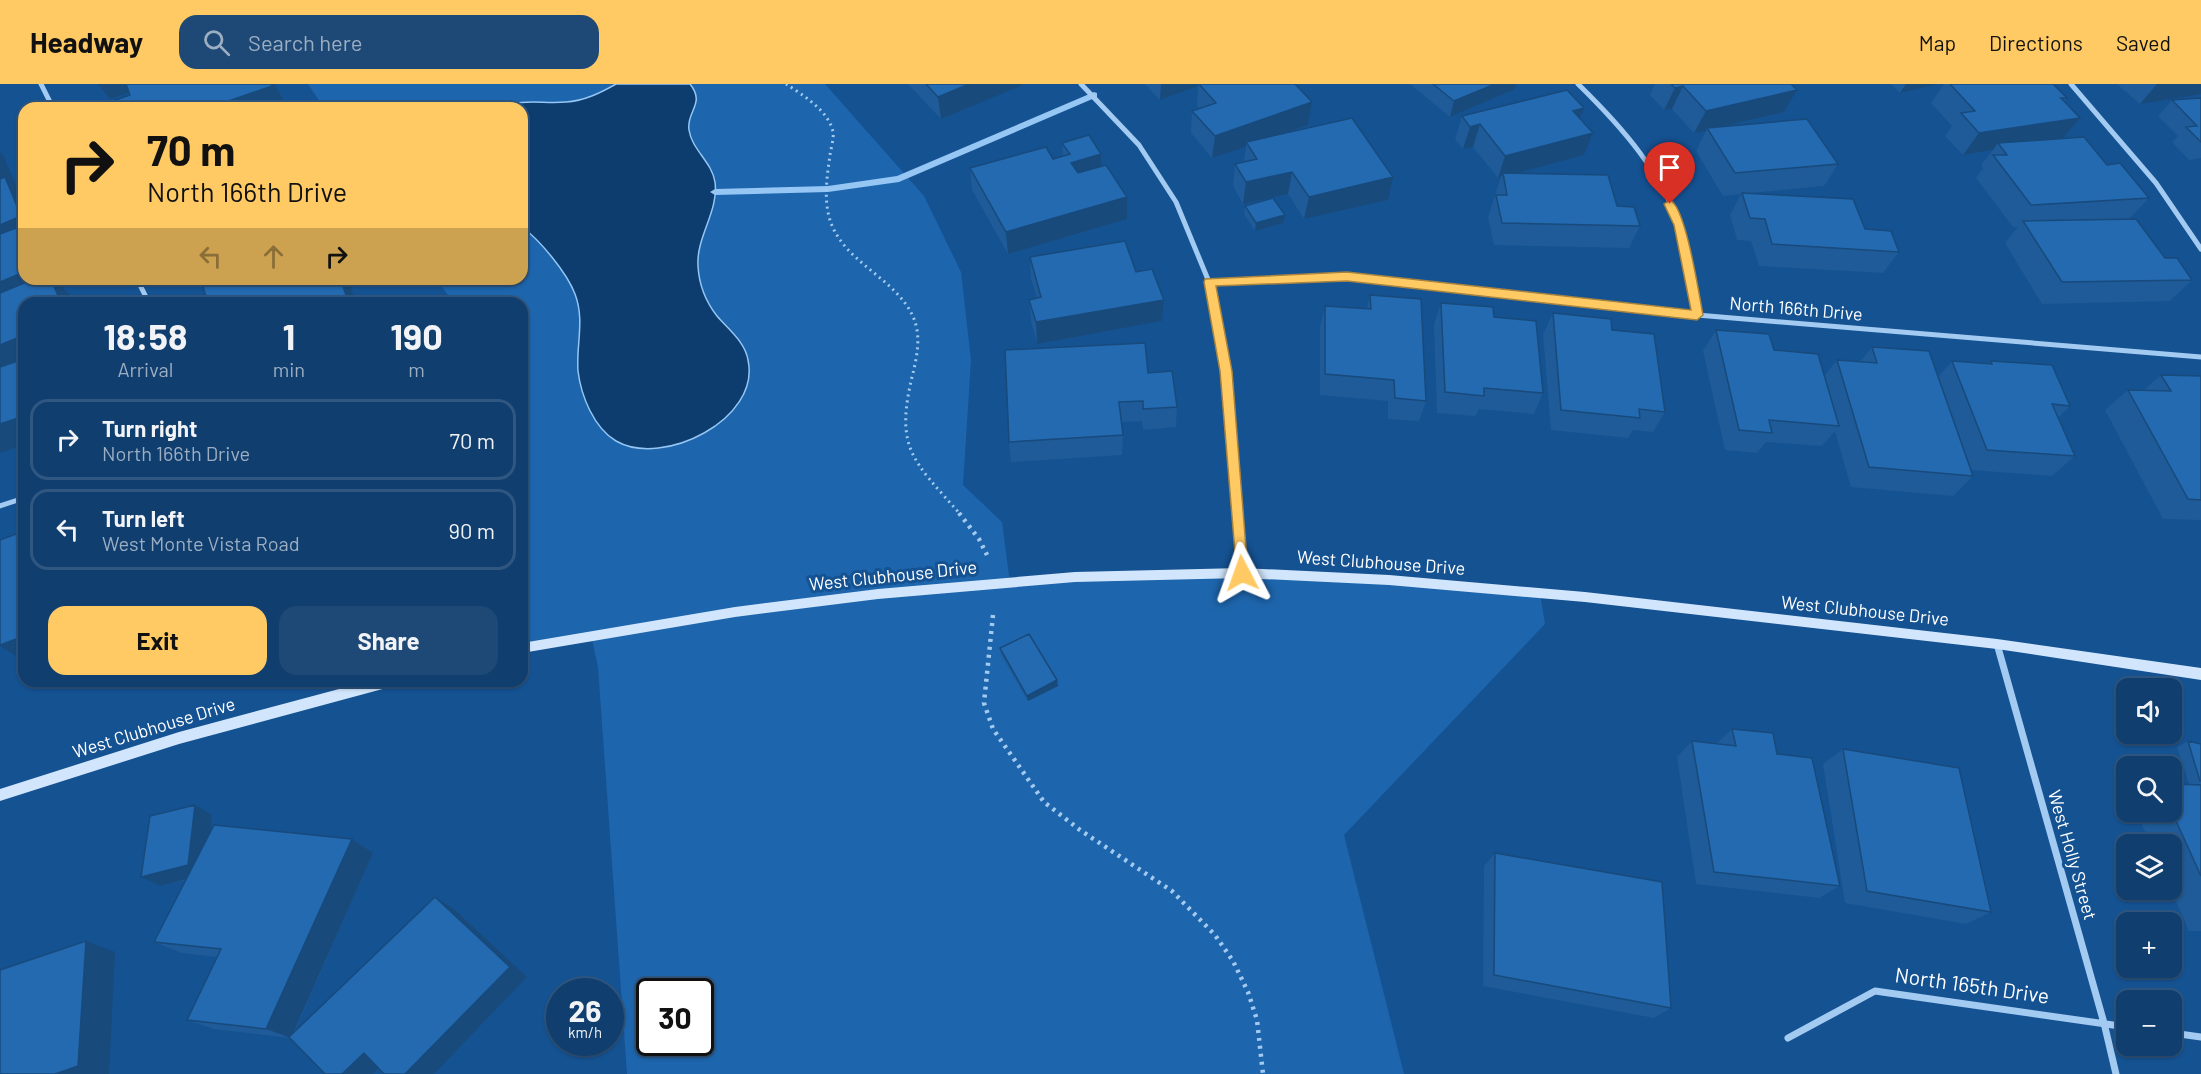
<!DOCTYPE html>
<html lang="en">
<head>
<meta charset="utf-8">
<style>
	body { margin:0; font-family:Barlow,sans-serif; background:#1e4976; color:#f1f3f6; height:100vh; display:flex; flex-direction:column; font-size:22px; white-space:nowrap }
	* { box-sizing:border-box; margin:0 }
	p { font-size:20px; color:#9caec2 }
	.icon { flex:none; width:33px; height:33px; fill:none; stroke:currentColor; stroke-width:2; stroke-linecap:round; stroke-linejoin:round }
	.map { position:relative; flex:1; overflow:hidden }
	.panel { position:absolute; left:18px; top:213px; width:510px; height:390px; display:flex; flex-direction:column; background:#103e6e; border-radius:18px; box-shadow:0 2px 4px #0004,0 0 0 2px #305781 }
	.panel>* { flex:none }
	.guide { position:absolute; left:18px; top:18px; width:510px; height:183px; border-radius:18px; box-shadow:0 2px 4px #0004,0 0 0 2px #305781; background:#ffca63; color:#111; overflow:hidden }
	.fabs { position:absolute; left:2116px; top:594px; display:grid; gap:12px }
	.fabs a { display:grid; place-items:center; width:66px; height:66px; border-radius:12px; background:#103e6e; box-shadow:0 2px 4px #0004,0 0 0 2px #305781; font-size:30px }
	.speed { position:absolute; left:546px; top:894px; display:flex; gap:12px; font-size:30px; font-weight:700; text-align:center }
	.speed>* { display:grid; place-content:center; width:78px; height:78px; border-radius:50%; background:#103e6e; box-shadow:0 2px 4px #0004,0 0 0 2px #305781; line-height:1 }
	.speed small { font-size:15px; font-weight:400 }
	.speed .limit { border:3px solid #111; border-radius:9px; background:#fff; color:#111 }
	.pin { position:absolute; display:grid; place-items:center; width:51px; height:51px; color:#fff; margin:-62px -26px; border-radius:50% 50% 50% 0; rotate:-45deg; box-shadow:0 0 6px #0007 }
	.pin .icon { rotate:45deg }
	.me { position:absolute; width:66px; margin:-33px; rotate:356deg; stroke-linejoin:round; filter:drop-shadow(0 0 4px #0008) }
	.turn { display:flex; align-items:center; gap:21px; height:126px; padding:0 30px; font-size:27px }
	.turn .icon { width:78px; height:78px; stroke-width:2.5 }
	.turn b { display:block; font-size:42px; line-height:51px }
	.lanes { display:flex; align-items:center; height:57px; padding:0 30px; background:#0003; justify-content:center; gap:30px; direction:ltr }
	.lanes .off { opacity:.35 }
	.eta { display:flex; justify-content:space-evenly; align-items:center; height:102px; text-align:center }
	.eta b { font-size:36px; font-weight:700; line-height:42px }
	.cta { display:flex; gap:12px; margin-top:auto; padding:12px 30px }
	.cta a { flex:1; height:69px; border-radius:18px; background:#ffca63; color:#111; font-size:24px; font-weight:700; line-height:69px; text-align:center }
	.cta a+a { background:#1e4976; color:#f1f3f6 }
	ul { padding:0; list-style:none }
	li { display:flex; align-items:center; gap:18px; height:81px; margin:0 12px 9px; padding:0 18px; border:3px solid #305781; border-radius:18px }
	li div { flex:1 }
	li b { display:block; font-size:22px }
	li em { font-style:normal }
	header { display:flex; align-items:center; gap:36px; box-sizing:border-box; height:84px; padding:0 30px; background:#ffca63; color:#111 }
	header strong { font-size:28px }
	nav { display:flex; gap:33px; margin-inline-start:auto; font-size:21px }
	.search { width:420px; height:54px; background:#1e4976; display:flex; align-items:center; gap:15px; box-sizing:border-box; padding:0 21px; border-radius:18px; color:#9caec2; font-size:22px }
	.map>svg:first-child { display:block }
	.green { fill:#1d65ac; fill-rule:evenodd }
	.water { fill:#0d3c6f; stroke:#95c6f4; stroke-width:1.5 }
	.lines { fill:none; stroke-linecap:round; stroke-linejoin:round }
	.stream { fill:#95c6f4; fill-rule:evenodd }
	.path-far1 { stroke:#a3caf1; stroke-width:3; stroke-dasharray:2 4; stroke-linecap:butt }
	.path { stroke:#a3caf1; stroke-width:4.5; stroke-dasharray:3 5; stroke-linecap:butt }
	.street-far1 { stroke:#a3caf1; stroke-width:5 }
	.street { stroke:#a3caf1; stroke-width:7 }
	.secondary { fill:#d1e6fc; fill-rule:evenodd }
	.wall { fill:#1e5b98 }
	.shaded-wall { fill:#184a7c }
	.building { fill:#236ab1; stroke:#184a7c; stroke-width:1.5 }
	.route { fill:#ffca63; stroke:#a68340; stroke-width:1.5 }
	.labels { text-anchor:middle; stroke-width:6; stroke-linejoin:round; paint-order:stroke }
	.street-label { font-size:18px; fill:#fff; stroke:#155292 }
	.near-street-label { font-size:21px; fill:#fff; stroke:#155292 }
</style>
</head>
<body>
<header>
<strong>Headway</strong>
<div class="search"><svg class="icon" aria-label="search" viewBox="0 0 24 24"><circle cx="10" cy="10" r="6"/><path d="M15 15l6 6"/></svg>Search here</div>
<nav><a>Map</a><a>Directions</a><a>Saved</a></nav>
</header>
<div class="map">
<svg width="2201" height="990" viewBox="0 0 2201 990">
	<rect width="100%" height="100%" fill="#155292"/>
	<path class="green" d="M308,0H825L924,112L961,188L971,276L963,401L1002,438L1010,499L1242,489L1540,509L1545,540L1344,751L1404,990H627L598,583L591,551L522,564V219H453L437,195H522V24H324ZM650,908H700V958H650Z"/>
	<path class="water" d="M616,0H690C706,20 686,27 689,46C692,66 712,78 715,98C719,127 696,153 698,182C699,200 706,218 717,232C729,246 745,258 748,276C761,335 663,384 616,357C594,344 581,312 578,287C576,261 585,236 575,210C567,189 540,156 522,143V24H500C522,14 542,20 566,18C584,17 600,9 616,0Z"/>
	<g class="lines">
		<path class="stream" d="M1094,8L1097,9V13L899,98L828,108L715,111L710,108L715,105L828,102L897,92Z"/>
		<path class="path-far1" d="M786,0C803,11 829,27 833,48C834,55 831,64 830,71C827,93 823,117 831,139C846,180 898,195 914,235C921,253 917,272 913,289C894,365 913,376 960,430"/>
		<path class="path" d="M959,429L979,455L987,471
			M993,531L984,619L993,645L1044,718L1080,746L1172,807L1215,851L1233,877L1248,908L1257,936L1263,990"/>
		<path class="street-far1" d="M41,0L53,24
			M1081,0L1139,61L1176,118L1209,198L1226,287L1237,430
			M1578,0C1622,43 1664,90 1682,150C1690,176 1692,204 1697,231
			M2071,0L2156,99L2201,165
			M137,195L149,219
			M1209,198L1348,192L1697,231L2201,273
			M0,422L24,414"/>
		<path class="street" d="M1237,429L1242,489
			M1997,560L2104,939L2116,990
			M2172,949L2201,953
			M1788,954L1875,907L2127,943"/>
		<path class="secondary" d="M1242,484L1389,491L1585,508L1997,555L2201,584V596L1997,565L1585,518L1389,501L1242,494L1075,498L878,515L735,533L522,569V559L735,523L878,505L1075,488Z
			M369,597H396L394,601L390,603L179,660L0,717V705L179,648Z"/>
	</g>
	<path class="wall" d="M908,0H1023V1L941,35Z
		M1145,0H1295L1308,41L1282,50L1388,116L1304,135L1288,110L1243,120L1233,102L1235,80L1244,78L1246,63L1212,74L1191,49L1192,27L1199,25L1197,22L1198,2L1160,16Z
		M1410,0H1517L1515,5L1450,33Z
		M1655,0H1791L1797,6L1784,28L1722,43L1838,80L1824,102L1750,109L1865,145L1899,168L1883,189L1759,182L1751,157L1737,156L1730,131L1741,110L1723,112L1696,67L1706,47L1694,49L1672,25L1664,26L1650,11Z
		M1891,0H1939L1900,9Z
		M1944,0H2053L2067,14L2064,18L2080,34L2063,55L2107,81L2149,114L2129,135L2165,174L2192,196L2170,217L2042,220L2005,159L2018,143H2013L1976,94L1983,84L1981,81L1993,66L1963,71L1945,52L1952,42L1931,19Z
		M2117,0H2201L2140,20Z
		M2201,14V74L2189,76L2172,58L2178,52L2158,32L2172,16Z
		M1462,32L1580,34L1593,49L1584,71L1514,90L1617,122L1640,142L1629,164L1494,161L1488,133L1501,93L1498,94L1473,63L1463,65L1455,55Z
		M1062,59L1101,82L1127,113V135L1008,170L972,106L970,84L1053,75L1063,72Z
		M1245,122L1285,131L1283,139L1255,147L1244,130Z
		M1030,173L1136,188L1164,216L1162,237L1037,260L1031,237L1029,216L1037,214L1031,195Z
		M1370,211L1426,317L1419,337L1388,335V317L1320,311V243L1325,222L1367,225Z
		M1441,219L1494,233L1543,309L1534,330L1479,325L1475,332L1437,329L1434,240Z
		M1553,229L1612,246L1665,328L1653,348L1633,346L1628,354L1551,346L1543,250Z
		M1716,246L1824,292L1837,276L1860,278L1872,263L1938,293L1952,277L1989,279L1991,277L2070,322L2058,334L2075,372L2052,392L1971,386L1973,392L1953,412L1851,403L1835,347L1822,362L1766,358L1757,369L1725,366L1703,267Z
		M1148,289L1177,323L1176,343L1143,346L1142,337L1121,338L1123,351L1122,371L1011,378L1009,358Z
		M2161,291L2201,292V436L2163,435L2105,326L2128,306H2144Z
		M1000,564L1057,596L1058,602L1028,617L1001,571Z
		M1732,645L1777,670L1840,802L1819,814L1696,800L1677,673L1692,657L1716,660Z
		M2188,657L2201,660V847H2189L2171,806H2172V760H2151L2136,728H2172L2189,700L2177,663Z
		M1843,665L1991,828L1966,840L1845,819L1823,680Z
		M212,731L210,749L352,755L373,769L294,949L435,813L454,825L527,893L434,990H385L379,984L373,990H325L290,954L214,945L187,936L217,873L182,869L154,858L186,796L160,802L141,793Z
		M1495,769L1671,924L1654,934L1483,902L1484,782Z"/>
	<path class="shaded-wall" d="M98,0H155L110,15Z
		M271,0H275L287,24H208Z
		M969,0H1023V1L941,35L938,13Z
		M1161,0H1198V2L1160,16Z
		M1495,0H1517L1515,5L1450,33L1454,17Z
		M1906,0H1939L1900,9Z
		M2157,0H2201V10L2140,20Z
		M1683,2L1672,25L1664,26L1675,4Z
		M1797,6L1784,28L1708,46L1707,44L1706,47L1694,49L1706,27Z
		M1312,18L1308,41L1248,62L1246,58V63L1212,74L1215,52Z
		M1584,24L1575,46L1573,27Z
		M2080,34L2062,56L1998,59L1993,66L1963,71L1979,49Z
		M1480,40L1473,63L1463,65L1470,43Z
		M1593,49L1584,71L1503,93V89L1501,93L1498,94L1505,72Z
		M0,68L3,71L18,106L24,113V162L0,171Z
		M1101,70V92L1072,101L1071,79Z
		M1292,88L1288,110L1243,120L1246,98Z
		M1393,93L1388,116L1304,135L1309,113Z
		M1127,113V135L1008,170L1006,148Z
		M1285,131L1283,139L1255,147L1256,139Z
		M24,188V195H63L66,201L62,203L70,211L73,219H61L0,229V198Z
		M204,195H231L211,203Z
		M340,195H347L357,219H340Z
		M1164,216L1162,237L1037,260L1036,238Z
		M24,251V282L0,292V261Z
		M24,332V361L0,369V340Z
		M24,552V577L0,562V561Z
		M1057,596L1058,602L1028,617L1027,612Z
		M195,721L212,731L206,790L160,802L141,793Z
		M352,755L373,769L291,954L266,945Z
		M435,813L454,825L527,893L434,990H405Z
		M86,857L115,868L109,990H55Z
		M364,969L386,977L373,990H342Z"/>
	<path class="building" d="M126,0H271L272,2L208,24H109L107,19L130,11Z
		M926,0H969L938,13Z
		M1199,0H1295L1312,18L1215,52L1192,27L1216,19Z
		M1433,0H1495L1454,17Z
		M1671,0H1791L1797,6L1706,27L1683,2L1675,4Z
		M1950,0H2053L2067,14H2061L2080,34L1979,49L1961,29L1975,27Z
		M1567,6L1584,24L1573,27L1593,49L1505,72L1480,40L1470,43L1462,32Z
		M2201,14V58L2186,43L2197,42L2172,16Z
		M255,18L259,24H238Z
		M1352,34L1393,93L1309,113L1292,88L1246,98L1235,80L1257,75L1246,58Z
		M1807,35L1838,80L1735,89L1707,44Z
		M1089,51L1101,70L1071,79L1078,89L1106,81L1127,113L1006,148L970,84L1046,63L1053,75L1070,70L1062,59Z
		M2084,53L2107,81L2120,79L2149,114L2031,121L1993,71H2007L1998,59Z
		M1503,89L1608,91L1617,122L1634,123L1640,142L1502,139L1496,111H1507Z
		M5,93L21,132L0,141V95Z
		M1742,109L1853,115L1865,145L1891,147L1899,168L1772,160L1765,135L1750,134Z
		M1273,114L1285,131L1256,139L1245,122Z
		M2136,135L2165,174H2177L2192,196L2062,198L2023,137Z
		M24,141V188L0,198V150Z
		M1125,157L1136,188L1152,185L1164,216L1036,238L1029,216L1041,213L1030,173Z
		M34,195H51L61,219H24V251L0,261V209Z
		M226,195H340L348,216L340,219H208L203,203Z
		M1370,211L1421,215L1426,317L1395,314L1394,296L1325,290V222L1371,225Z
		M1441,219L1493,223L1494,233L1536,237L1543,309L1484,304V312L1445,308Z
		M1553,229L1611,235L1612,246L1654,250L1665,328L1639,325L1640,334L1561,326Z
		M1716,246L1769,250L1774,266L1818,270L1839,342L1769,336L1772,349L1739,346Z
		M1145,259L1148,289L1172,287L1177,323L1143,325V317L1119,318L1123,351L1009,358L1005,266Z
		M1872,263L1929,267L1973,392L1869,383L1837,276L1877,279Z
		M24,275V332L0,340V283Z
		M1952,277L1992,280L1991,277L2052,281L2070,322L2052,320L2075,372L1987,366Z
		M2161,291L2201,292V416L2188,415L2128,306L2171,307Z
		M24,447V552L0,561V456Z
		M1029,550L1057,596L1027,612L1000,564Z
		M1732,645L1773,649L1777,670L1812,674L1840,802L1714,788L1692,657L1736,662Z
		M2188,657L2201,660V697H2200Z
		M1843,665L1959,684L1991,828L1867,807Z
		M2172,700L2201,701V792L2172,728Z
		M195,721L188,781L141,793L150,732Z
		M214,741L352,755L266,945L187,936L221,865L154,858Z
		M1495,769L1662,798L1671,924L1494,891Z
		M435,813L510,883L405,990H384L364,969L342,990H325L289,953Z
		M86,857L78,982L55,990H0V886Z"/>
	<path class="route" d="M1670,116C1686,123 1699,211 1703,231L1697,236L1347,197L1216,202L1232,287L1248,489L1246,493H1237L1220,287L1204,198L1205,195L1347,188L1691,226L1674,141L1664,120Z"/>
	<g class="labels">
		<g class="street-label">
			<text transform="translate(1796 225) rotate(5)" y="6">North 166th Drive</text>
			<text transform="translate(1381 479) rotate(4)" y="6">West Clubhouse Drive</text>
			<text transform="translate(893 492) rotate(-6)" y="6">West Clubhouse Drive</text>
			<text transform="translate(1865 527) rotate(6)" y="6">West Clubhouse Drive</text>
			<text transform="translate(154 644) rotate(-17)" y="6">West Clubhouse Drive</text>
			<text transform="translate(2072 771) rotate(74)" y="6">West Holly Street</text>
		</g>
		<g class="near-street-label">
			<text transform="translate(1972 902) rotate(8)" y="7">North 165th Drive</text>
		</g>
	</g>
</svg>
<div class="fabs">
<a><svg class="icon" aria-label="sound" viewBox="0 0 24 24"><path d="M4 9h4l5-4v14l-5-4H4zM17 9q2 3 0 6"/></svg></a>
<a><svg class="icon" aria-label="search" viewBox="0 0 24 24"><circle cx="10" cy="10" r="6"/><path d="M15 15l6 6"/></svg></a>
<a><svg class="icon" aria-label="layers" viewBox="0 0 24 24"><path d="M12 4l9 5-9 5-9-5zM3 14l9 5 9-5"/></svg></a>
<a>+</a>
<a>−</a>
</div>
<div class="speed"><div>26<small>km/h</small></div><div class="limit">30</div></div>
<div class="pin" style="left:1670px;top:120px;background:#d93025"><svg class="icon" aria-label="arrive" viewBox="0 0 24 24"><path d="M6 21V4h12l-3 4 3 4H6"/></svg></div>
<svg class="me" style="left:1242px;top:489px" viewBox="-20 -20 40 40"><path d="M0-17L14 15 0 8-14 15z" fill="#ffca63" stroke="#fff" stroke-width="4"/></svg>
<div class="guide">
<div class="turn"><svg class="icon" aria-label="right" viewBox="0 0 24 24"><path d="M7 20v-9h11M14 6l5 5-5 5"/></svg><div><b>70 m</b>North 166th Drive</div></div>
<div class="lanes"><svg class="icon off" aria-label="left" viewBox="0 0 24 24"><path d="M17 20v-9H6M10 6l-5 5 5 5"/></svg><svg class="icon off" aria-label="ahead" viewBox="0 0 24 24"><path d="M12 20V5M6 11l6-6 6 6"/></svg><svg class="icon" aria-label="right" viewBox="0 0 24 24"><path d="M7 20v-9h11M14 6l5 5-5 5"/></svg></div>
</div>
<section class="panel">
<div class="eta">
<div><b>18:58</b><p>Arrival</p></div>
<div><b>1</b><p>min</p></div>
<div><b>190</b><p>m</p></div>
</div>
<ul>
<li><svg class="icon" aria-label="right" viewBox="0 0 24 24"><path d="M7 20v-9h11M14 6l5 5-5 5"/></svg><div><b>Turn right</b><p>North 166th Drive</p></div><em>70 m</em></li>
<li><svg class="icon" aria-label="left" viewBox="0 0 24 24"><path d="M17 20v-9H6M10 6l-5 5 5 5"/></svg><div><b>Turn left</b><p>West Monte Vista Road</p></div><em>90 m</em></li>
</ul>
<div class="cta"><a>Exit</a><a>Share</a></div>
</section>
</div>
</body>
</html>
